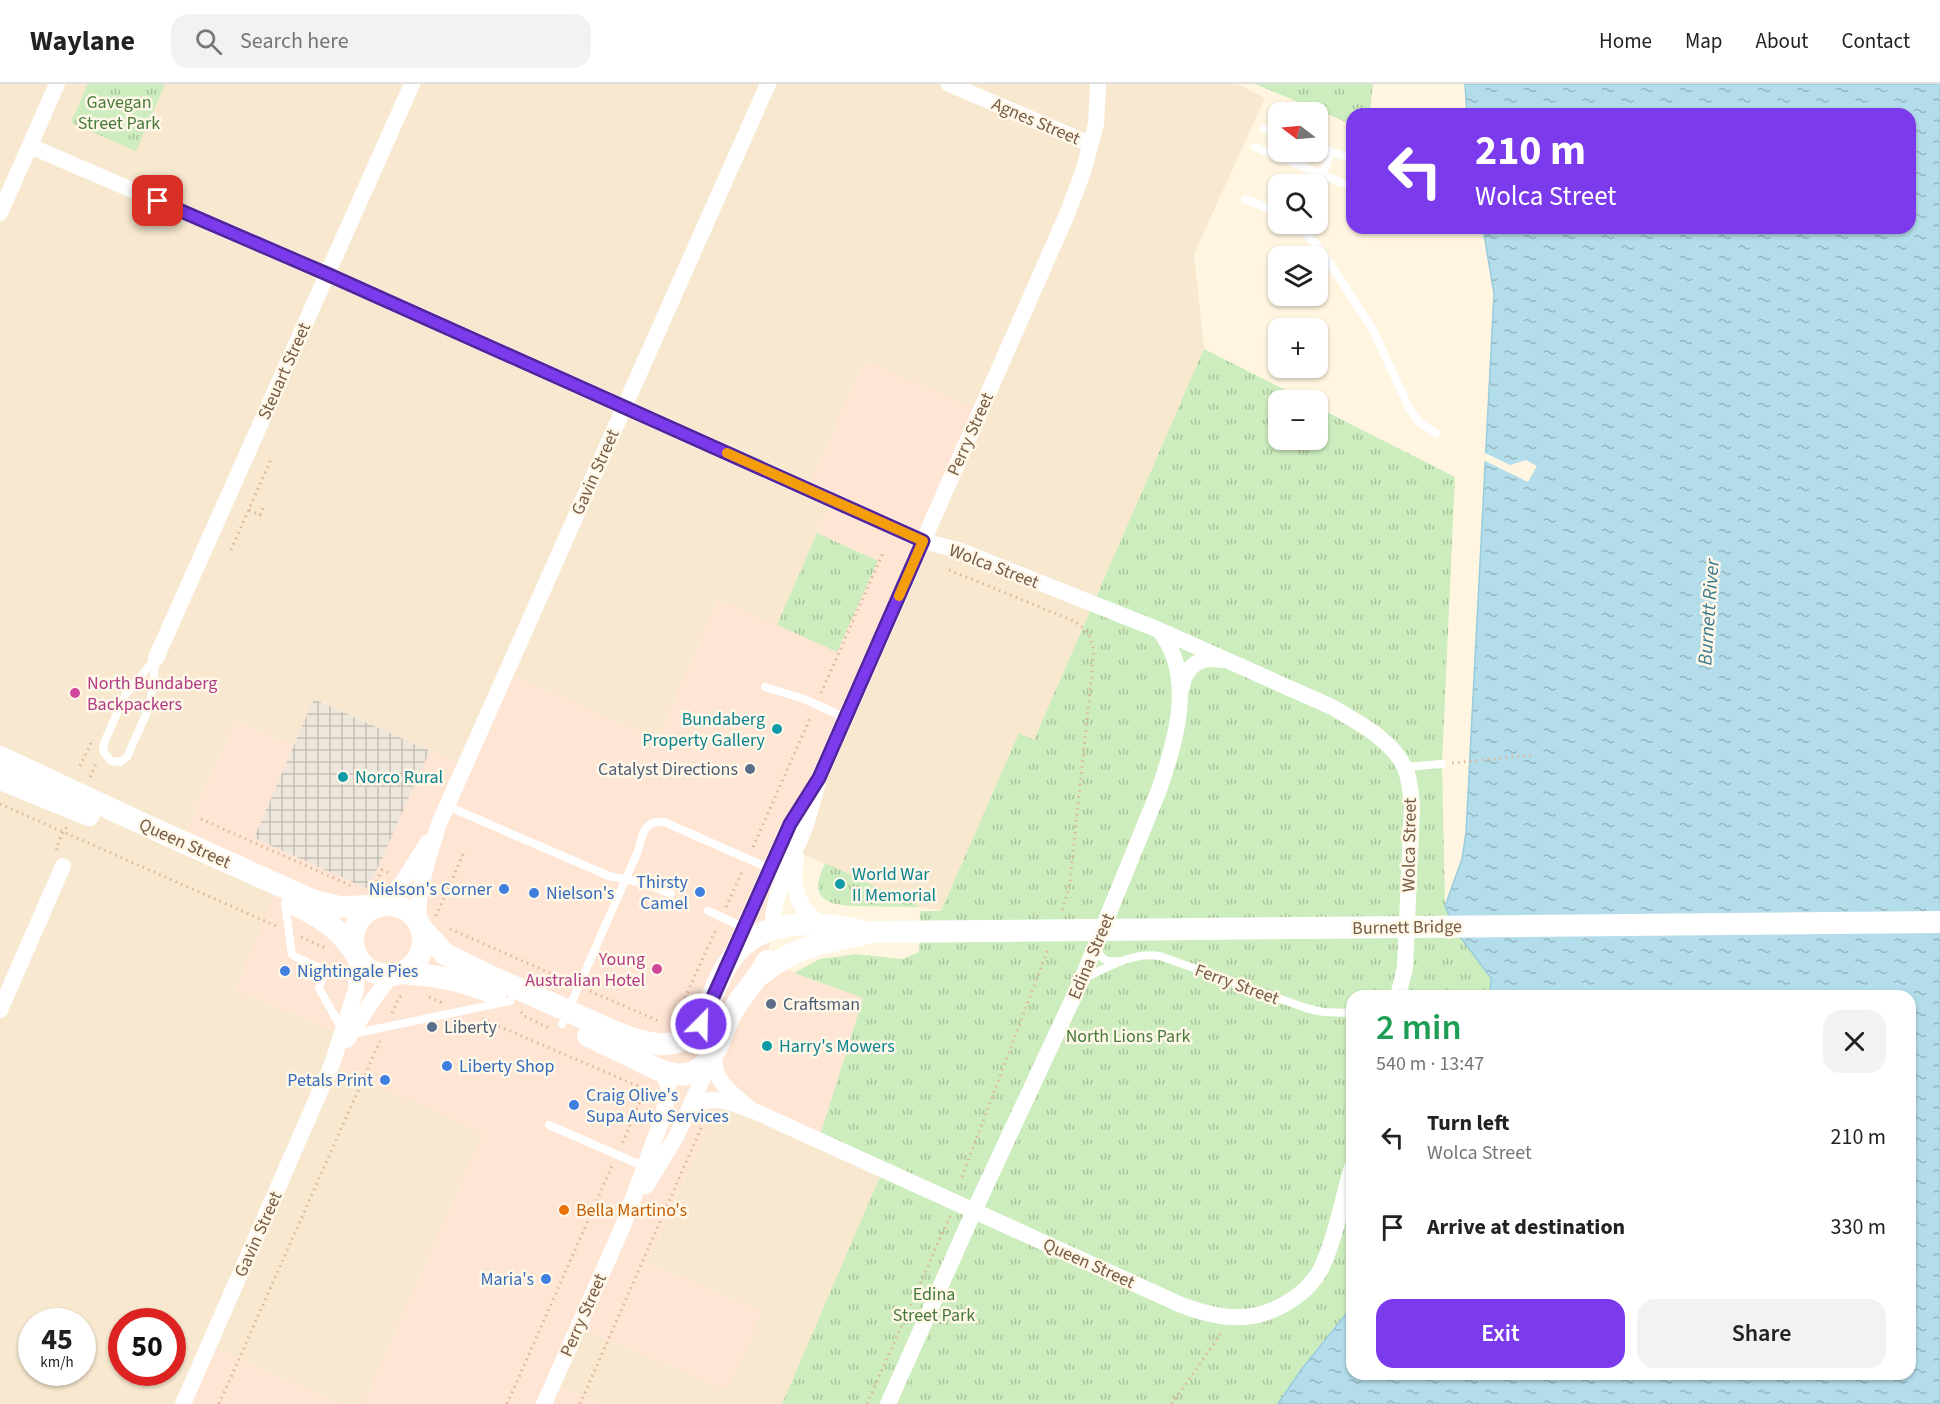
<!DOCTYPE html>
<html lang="en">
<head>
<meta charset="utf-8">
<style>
	body { margin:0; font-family:"Source Sans 3",sans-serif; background:#f2f2f2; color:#222; height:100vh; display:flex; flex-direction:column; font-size:22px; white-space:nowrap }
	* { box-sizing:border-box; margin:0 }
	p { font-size:20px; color:#767676 }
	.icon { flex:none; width:33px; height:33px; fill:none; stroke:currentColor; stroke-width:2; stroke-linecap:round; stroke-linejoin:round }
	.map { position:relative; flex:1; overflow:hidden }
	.panel { position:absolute; left:1346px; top:906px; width:570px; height:390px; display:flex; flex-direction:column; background:#fff; border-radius:18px; box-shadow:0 2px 4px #0004 }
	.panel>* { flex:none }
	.guide { position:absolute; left:1346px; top:24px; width:570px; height:126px; border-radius:18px; box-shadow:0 2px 4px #0004; background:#7c3aed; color:#fff; overflow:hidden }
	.needle { width:39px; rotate:286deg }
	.buttons { position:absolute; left:1268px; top:18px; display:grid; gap:12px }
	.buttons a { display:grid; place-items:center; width:60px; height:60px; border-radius:12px; background:#fff; box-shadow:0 2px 4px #0004; font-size:30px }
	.speed { position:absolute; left:18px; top:1224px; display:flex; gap:12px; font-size:30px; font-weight:700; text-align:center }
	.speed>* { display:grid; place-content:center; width:78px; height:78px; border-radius:50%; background:#fff; box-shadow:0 2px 4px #0004; line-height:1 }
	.speed small { font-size:15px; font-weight:400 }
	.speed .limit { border:9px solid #d22; background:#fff; color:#111 }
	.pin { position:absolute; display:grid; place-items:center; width:51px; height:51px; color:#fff; margin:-26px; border-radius:12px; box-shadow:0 3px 9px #0006 }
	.me { position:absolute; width:66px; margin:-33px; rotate:23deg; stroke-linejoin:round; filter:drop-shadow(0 0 4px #0008) }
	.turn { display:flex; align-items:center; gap:21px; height:126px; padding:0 30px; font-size:27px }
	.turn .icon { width:78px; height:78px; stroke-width:2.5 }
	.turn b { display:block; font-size:42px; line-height:51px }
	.round { display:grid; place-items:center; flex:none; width:63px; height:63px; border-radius:18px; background:#f2f2f2 }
	.headline { display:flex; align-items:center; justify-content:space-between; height:102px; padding:0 30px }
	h1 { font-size:36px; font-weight:600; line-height:45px; color:#1e9e55 }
	.button { display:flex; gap:12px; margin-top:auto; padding:12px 30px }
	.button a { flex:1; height:69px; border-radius:18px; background:#7c3aed; color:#fff; font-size:24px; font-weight:600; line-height:69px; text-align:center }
	.button a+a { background:#f2f2f2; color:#222 }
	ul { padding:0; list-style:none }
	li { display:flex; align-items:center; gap:18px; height:90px; padding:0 30px }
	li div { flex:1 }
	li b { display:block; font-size:22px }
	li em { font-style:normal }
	header { display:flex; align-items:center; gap:36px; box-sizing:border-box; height:84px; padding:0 30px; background:#fff; border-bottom:2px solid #e0e0e0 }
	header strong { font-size:28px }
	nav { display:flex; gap:33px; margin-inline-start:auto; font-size:21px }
	.search { width:420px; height:54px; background:#f2f2f2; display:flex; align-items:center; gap:15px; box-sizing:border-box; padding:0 21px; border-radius:18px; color:#767676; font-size:22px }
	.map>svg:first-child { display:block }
	.residential { fill:#f7e8cf; fill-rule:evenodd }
	.commercial { fill:#ffe5d4 }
	.industrial { fill:url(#industrial-grid) }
	.grass { fill:url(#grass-tufts) }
	.water { fill:url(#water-ripples); stroke:#99cddd; stroke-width:1.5 }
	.pier { fill:#fff5e1 }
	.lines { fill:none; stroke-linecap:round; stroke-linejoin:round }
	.path { stroke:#dcb899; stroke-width:3; stroke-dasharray:1.5 4.5; stroke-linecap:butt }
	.service { stroke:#fff; stroke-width:8 }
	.minor { stroke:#fff; stroke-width:16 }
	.secondary { stroke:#fff; stroke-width:22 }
	.route-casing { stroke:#51269a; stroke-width:15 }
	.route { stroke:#7c3aed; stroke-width:10 }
	.slow { stroke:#f59e0b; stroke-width:10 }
	.hotel-dot { fill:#d1479c; stroke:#fff8e9; stroke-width:2 }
	.culture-dot { fill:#0f9aa8; stroke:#fff8e9; stroke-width:2 }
	.service-dot { fill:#5c6f8a; stroke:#fff8e9; stroke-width:2 }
	.shop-dot { fill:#3f7fe0; stroke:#fff8e9; stroke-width:2 }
	.food-dot { fill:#e8710a; stroke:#fff8e9; stroke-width:2 }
	.labels { text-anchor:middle; stroke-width:5; stroke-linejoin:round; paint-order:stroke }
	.park-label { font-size:18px; fill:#477a39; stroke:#fff8e9 }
	.street-label { font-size:18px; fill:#785c45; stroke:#fff8e9 }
	.hotel-label { font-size:18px; fill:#b23c85; stroke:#fff8e9; text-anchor:start }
	.culture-label { font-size:18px; fill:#0d838f; stroke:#fff8e9; text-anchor:start }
	.service-label { font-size:18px; fill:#4e5e75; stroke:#fff8e9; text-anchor:start }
	.shop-label { font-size:18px; fill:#366cbe; stroke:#fff8e9; text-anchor:end }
	.food-label { font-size:18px; fill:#c56008; stroke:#fff8e9; text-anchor:start }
	.water-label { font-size:20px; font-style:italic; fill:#3c7a8f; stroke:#fff8e9 }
</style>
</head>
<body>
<header>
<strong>Waylane</strong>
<div class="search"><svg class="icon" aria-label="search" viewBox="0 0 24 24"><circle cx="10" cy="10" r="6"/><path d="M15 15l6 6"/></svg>Search here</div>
<nav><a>Home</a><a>Map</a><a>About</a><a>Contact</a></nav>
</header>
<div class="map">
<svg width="1940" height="1320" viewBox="0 0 1940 1320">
	<defs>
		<pattern id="industrial-grid" width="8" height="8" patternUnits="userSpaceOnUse" patternTransform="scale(1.5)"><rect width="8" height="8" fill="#ede6dd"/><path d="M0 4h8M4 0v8" fill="none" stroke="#c5beb5"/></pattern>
		<pattern id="grass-tufts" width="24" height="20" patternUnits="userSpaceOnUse" patternTransform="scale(1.5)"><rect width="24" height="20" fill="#cdedbe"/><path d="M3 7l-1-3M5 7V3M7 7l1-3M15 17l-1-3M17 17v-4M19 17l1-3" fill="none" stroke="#abc39c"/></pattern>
		<pattern id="water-ripples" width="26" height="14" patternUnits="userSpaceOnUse" patternTransform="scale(1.5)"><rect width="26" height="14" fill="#b3ddea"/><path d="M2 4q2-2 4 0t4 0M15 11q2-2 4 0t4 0" fill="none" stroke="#96b6bf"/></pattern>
	</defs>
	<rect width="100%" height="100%" fill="#fff5e1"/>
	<path class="residential" d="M0,0H1238L1265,14L1194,170L1204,265L1034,656L1019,650L941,827L920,823L794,766L869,278L862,281L808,403L833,414L777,541L718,516L657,655L505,588L463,682L315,615L294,662L235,636L179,762L277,806L235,906L340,950L483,1049L363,1320H342L211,1262L185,1320H0ZM32,1238H82V1288H32ZM122,1238H172V1288H122Z
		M719,1018L883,1088L782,1320H602L554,1299L579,1244L669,1282L763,1228L648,1178Z"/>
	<path class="commercial" d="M869,278L979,326L818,694L770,858L767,875L795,889L863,914L818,1058L719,1018L648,1178L763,1228L728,1307L579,1244L554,1299L602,1320H363L483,1049L330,981L340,950L235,906L276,806L179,763L235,636L294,662L254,754L368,804L430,667L463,682L504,587L657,655L718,516L777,540L833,415L808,403L862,281Z
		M211,1262L342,1320H185Z"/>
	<path class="industrial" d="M314,615L430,667L368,805L254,754Z"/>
	<path class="grass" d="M88,0H165L136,67L71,39Z
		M1255,0H1373L1370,30H1352L1351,40Z
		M1204,265L1305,316H1278V356H1317V323L1455,393L1442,680L1445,822L1456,847L1491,894L1490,912H1352L1351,1224L1301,1286L1278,1320H782L882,1088L818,1058L863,914L794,889L820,875L856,870L902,875L919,868L920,827H941L1019,649L1034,656Z
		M817,449L878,477L837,568L777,541Z
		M825,779L920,823L851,822C818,819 811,809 825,779Z"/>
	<path class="water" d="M1465,0H1940V1320H1278L1301,1286L1351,1224L1352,1290H1910V912H1490L1491,894L1456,847L1445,822L1462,775L1466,748L1494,210L1483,144H1910V30H1467Z"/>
	<path class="pier" d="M1483,368L1510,381L1526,376L1537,382L1528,398L1483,376Z"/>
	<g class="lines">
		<path class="path" d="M249,426L260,431L263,424
			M231,466L271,375
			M949,486L1074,537C1086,545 1092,554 1094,568L1070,798L1062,828
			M821,609L883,469
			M1452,679L1531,671
			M80,682L91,659
			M90,693L97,678
			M0,720L276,842
			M201,735L354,803
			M753,763L811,632
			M57,766L56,764L63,748L67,743
			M374,803L382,786L389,789
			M726,823L743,786
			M436,832L465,766
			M450,845L568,897
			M301,853L325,864
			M590,907L661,938
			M429,913L443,919
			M521,928L524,932L551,945
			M392,929L399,914L404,909
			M482,935L645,1005L622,1060
			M675,936L717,843
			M962,1093L1048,865
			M219,1320L380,957
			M507,1320L612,1082
			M580,1320L702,1042
			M867,1320L950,1132
			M1172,1320L1222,1248"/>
		<path class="service" d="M1264,45L1278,50
			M1255,63L1352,103
			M1317,63L1352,75
			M1317,105L1331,68
			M1245,115L1278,128
			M1298,140L1324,170L1373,246L1410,326L1420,339L1436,349
			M156,574L150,621L127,673L120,678L111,677L103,667L104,659L125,611Z
			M765,603L804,615L846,634
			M1405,683L1442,680
			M447,722L609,792L644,799L671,810
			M285,819L292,871L322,885L323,892L319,904L343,947
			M708,827L743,843
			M1098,863C1099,875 1107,879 1118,877
			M1082,895C1109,883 1131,868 1160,872L1306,924L1323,928L1352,929
			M562,940L638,767C642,752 644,735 664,738L771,785
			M352,950L510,917
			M549,1041L645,1083"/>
		<path class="minor" d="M949,0L1090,60
			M30,62L327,190L923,457L958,466L1159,546L1332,623C1357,638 1391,655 1404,682C1410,694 1411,710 1412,723L1405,884L1398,912
			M0,129L57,0
			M156,574L412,0
			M1182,603C1185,582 1201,572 1221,576
			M796,775C791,802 797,829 825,841
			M385,820L404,796L428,758
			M419,838C416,806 429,774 438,742L768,0
			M772,846C773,810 789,781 803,748C810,731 814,712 819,694L1068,128L1083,88L1096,40L1098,0
			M732,870L790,740L808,712
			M0,926L63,782
			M347,956L374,914L392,891
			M715,970C711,993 729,1008 746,1021
			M688,1029C708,1006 730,1019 754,1027L1179,1220C1220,1236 1255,1241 1293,1215C1305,1207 1314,1198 1321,1185C1336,1153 1342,1116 1352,1083
			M646,1102L677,1051L711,976
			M183,1320L332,980L356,906L357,874
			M544,1320L623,1142L661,1038L668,1010V1000L661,987
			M888,1320L974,1127L1082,895L1159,706C1176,656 1196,592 1159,546"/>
		<path class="secondary" d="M0,673L143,740L314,817L339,823L375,822
			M0,695L89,731
			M353 856a35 35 0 1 1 70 0a35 35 0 1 1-70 0Z
			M295,821C320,832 338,844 354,867
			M422,845L445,870L492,893L615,948C727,994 691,898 750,856C779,835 825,839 858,846
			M400,889C436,891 462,896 495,910
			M760,891C795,861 831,857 874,848L1940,838
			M588,952C604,959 619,967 634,974C662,988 689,1004 712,972C720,959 724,943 731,930C741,910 758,896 767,877"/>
	</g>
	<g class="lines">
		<defs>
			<path id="route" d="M158,117L327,190L923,457L819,694L790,740L701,940"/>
		</defs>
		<use href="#route" class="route-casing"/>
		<use href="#route" class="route"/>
		<path class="slow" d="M727,369L923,457L899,512"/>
	</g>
	<g class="hotel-dot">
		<circle cx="75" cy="609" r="6"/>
		<circle cx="657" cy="885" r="6"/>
	</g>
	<g class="culture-dot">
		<circle cx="777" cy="645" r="6"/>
		<circle cx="343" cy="693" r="6"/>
		<circle cx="840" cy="800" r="6"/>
		<circle cx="767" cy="962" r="6"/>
	</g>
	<g class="service-dot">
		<circle cx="750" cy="685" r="6"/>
		<circle cx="771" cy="920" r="6"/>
		<circle cx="432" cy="943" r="6"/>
	</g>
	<g class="shop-dot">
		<circle cx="504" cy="805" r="6"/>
		<circle cx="700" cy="808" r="6"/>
		<circle cx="534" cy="809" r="6"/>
		<circle cx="285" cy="887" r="6"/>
		<circle cx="447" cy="982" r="6"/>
		<circle cx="385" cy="996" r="6"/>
		<circle cx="574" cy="1021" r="6"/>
		<circle cx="546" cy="1195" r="6"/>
	</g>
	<circle class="food-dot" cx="564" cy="1126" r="6"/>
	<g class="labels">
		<g class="park-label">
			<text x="119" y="24">Gavegan<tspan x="119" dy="21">Street Park</tspan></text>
			<text x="1128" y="958">North Lions Park</text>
			<text x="934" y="1216">Edina<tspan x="934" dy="21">Street Park</tspan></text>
		</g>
		<g class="street-label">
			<text transform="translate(1036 37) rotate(23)" y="6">Agnes Street</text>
			<text transform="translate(284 287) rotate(-66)" y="6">Steuart Street</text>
			<text transform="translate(970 350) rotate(-66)" y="6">Perry Street</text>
			<text transform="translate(595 388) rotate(-66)" y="6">Gavin Street</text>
			<text transform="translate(994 482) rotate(21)" y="6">Wolca Street</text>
			<text transform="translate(185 759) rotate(24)" y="6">Queen Street</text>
			<text transform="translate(1409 761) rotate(-89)" y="6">Wolca Street</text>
			<text transform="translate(1407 843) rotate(-1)" y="6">Burnett Bridge</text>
			<text transform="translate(1091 872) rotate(-67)" y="6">Edina Street</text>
			<text transform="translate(1237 900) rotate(20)" y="6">Ferry Street</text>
			<text transform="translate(258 1150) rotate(-66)" y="6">Gavin Street</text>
			<text transform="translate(1089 1179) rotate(24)" y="6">Queen Street</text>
			<text transform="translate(583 1231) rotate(-66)" y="6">Perry Street</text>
		</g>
		<g class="hotel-label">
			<text x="87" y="605">North Bundaberg<tspan x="87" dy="21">Backpackers</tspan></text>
			<text x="645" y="881" text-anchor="end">Young<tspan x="645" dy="21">Australian Hotel</tspan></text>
		</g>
		<g class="culture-label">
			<text x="765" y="641" text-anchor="end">Bundaberg<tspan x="765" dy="21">Property Gallery</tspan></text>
			<text x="355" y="699">Norco Rural</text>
			<text x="852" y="796">World War<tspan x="852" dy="21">II Memorial</tspan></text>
			<text x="779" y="968">Harry's Mowers</text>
		</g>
		<g class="service-label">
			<text x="738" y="691" text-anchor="end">Catalyst Directions</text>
			<text x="783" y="926">Craftsman</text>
			<text x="444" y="949">Liberty</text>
		</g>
		<g class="shop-label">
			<text x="688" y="804">Thirsty<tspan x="688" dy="21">Camel</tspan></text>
			<text x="492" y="811">Nielson's Corner</text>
			<text x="546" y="815" text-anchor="start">Nielson's</text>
			<text x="297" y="893" text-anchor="start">Nightingale Pies</text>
			<text x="459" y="988" text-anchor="start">Liberty Shop</text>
			<text x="373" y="1002">Petals Print</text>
			<text x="586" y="1017" text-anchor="start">Craig Olive's<tspan x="586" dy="21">Supa Auto Services</tspan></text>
			<text x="534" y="1201">Maria's</text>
		</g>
		<g class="food-label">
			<text x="576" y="1132">Bella Martino's</text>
		</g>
		<g class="water-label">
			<text transform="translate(1708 528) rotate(-86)" y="7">Burnett River</text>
		</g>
	</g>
</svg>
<div class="buttons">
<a><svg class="needle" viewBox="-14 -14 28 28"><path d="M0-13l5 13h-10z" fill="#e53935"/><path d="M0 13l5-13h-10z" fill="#767676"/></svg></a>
<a><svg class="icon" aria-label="search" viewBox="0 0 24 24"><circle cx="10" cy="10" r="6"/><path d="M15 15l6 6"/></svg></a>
<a><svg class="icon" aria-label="layers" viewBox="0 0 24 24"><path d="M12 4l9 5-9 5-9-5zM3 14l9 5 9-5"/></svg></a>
<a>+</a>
<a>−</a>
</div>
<div class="speed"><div>45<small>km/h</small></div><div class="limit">50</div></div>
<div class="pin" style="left:158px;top:117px;background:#d93025"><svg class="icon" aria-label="arrive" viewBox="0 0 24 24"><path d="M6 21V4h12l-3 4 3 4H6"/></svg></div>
<svg class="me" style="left:701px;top:940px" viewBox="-20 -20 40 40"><circle r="17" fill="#7c3aed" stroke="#fff" stroke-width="3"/><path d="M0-11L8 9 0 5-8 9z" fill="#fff"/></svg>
<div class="guide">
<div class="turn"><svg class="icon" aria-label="left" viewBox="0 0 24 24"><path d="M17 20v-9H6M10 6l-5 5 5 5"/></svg><div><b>210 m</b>Wolca Street</div></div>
</div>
<section class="panel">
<div class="headline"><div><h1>2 min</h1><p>540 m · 13:47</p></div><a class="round"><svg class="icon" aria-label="close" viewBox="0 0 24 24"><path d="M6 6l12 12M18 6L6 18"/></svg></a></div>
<ul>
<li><svg class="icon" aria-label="left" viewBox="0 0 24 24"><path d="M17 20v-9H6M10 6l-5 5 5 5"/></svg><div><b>Turn left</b><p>Wolca Street</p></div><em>210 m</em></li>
<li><svg class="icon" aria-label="arrive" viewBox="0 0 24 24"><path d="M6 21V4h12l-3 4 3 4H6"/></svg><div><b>Arrive at destination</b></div><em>330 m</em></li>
</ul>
<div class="button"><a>Exit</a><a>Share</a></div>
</section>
</div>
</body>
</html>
